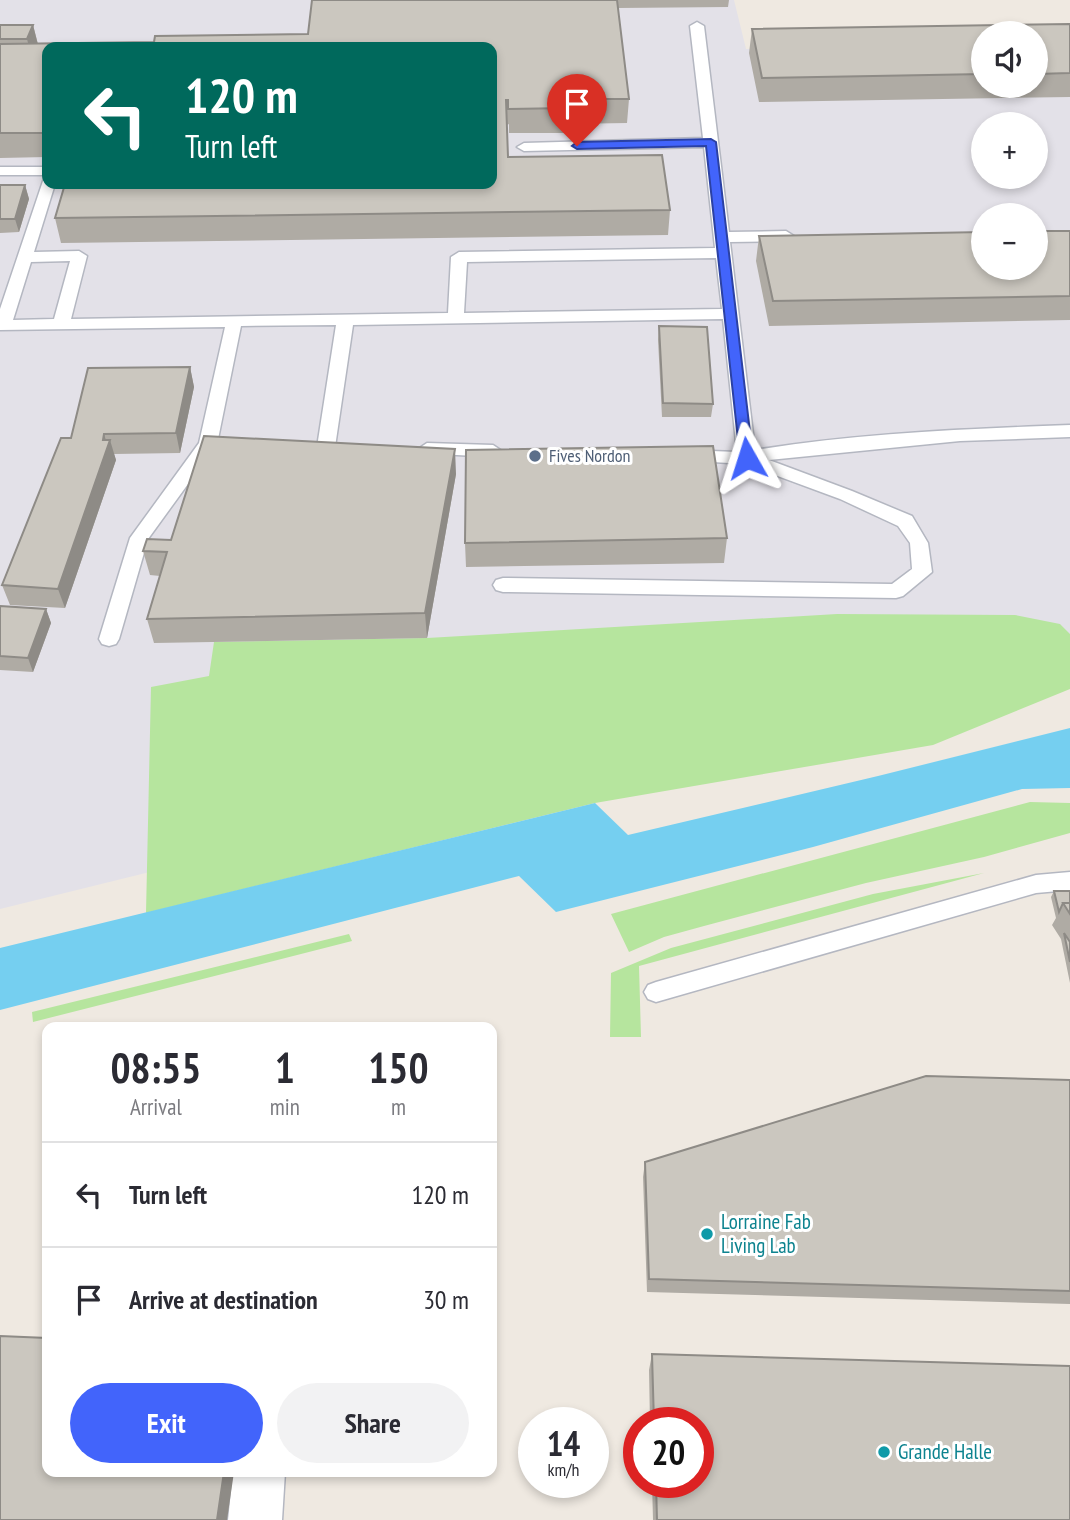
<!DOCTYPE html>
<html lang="en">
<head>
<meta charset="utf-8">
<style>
	body { margin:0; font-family:"PT Sans Narrow",sans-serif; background:#f2f2f3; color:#2b2b33; height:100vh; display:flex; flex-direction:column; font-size:26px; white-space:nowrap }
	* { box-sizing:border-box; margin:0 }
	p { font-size:23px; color:#7c7c81 }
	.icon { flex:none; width:38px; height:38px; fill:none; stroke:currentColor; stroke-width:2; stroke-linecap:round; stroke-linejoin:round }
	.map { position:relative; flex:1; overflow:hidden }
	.details { position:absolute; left:42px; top:1022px; width:455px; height:455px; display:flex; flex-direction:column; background:#fff; border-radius:14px; box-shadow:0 4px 10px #0003 }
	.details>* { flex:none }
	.banner { position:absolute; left:42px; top:42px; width:455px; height:147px; border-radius:14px; box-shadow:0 4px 10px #0003; background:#00695c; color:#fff; overflow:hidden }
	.controls { position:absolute; left:971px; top:21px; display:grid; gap:14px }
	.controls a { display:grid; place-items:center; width:77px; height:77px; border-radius:50%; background:#fff; box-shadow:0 4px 10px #0003; font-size:35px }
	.speed { position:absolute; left:518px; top:1407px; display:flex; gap:14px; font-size:35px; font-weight:700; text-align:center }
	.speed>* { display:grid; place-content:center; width:91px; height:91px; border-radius:50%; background:#fff; box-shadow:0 4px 10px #0003; line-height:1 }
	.speed small { font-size:18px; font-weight:400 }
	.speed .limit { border:10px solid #d22; background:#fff; color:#111 }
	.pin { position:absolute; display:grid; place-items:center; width:60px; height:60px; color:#fff; margin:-72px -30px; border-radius:50% 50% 50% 0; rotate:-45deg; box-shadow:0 0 7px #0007 }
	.pin .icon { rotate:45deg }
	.me { position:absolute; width:77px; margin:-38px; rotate:354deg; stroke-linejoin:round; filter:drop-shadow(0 0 5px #0008) }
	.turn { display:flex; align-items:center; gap:24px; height:147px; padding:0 28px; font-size:32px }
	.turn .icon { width:91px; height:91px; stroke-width:2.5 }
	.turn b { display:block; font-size:49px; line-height:60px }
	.eta { display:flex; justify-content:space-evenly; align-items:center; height:119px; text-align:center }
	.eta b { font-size:42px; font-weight:700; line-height:49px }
	.action { display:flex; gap:14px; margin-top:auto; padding:14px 28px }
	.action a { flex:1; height:80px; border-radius:42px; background:#4264fb; color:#fff; font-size:28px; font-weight:700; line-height:80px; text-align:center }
	.action a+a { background:#f2f2f3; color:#2b2b33 }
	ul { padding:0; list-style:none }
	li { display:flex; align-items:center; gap:21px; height:105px; padding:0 28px; border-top:2px solid #e1e1e2 }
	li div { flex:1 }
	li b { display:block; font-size:26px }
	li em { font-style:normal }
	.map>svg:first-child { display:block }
	.industrial { fill:#e3e1e8; fill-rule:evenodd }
	.green { fill:#b6e59e }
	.water { fill:#75cff0 }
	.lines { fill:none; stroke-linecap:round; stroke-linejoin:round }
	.service-casing { stroke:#b4b7c1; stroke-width:3 }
	.minor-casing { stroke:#b4b7c1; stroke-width:3 }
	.service { fill:#fff; fill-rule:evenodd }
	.minor { fill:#fff; fill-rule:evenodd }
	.wall { fill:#afaba4; fill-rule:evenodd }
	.shaded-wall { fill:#8e8b86 }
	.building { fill:#cbc7bf; stroke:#8e8b86; stroke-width:2 }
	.route { fill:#4264fb; stroke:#2b41a3; stroke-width:2 }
	.service-dot { fill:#5c6f8a; stroke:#fff; stroke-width:2.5 }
	.culture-dot { fill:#0f9aa8; stroke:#fff; stroke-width:2.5 }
	.labels { text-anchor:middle; stroke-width:6; stroke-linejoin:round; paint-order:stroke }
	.service-label { font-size:18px; fill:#4e5e75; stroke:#fff; text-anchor:start }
	.near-culture-label { font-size:21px; fill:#0d838f; stroke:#fff; text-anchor:start }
</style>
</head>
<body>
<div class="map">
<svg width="1070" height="1520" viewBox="0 0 1070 1520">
	<rect width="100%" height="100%" fill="#efe9e1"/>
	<path class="industrial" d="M0,0H734L746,49L983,45L984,86H1036L1070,44V645L0,909ZM47,47H492V184H47ZM984,124H1036V177H984ZM984,215H1036V268H984Z"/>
	<path class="green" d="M837,614L1015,615L1060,624L1070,634V689L933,745L595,803L146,913L151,687L209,676L214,642L427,638Z
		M1030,802L1070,803V833L984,857L866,883L704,926L664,937L629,952L611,914Z
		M984,873L639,966L641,1037H610L611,973L671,948L873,894Z
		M349,934L352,941L33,1022L32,1012Z"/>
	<path class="water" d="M1070,728V788L1022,789L813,847L556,912L519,876L0,1010V948L595,803L628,835L878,776Z"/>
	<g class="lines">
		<defs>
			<path id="service" d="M697,22L704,26L729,232L786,231L794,236L786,241L730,242L755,450C859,433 965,429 1070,425V437L960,441L769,460L852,491L912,516L928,543L932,572L903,596L896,598L503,592L496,590L493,585L496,580L503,578L892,584L912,569L910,543L898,526L840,499L745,464L680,460L677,456L686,450L737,452L723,319L353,325L335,447L326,453L317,447L336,325L241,326L217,444L148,539L119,639L116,644L109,646L102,644L99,639L130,538L199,443L225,327L0,330V309L43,181L47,180V184H55L34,252L79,251L87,256L71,319L448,313L451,257L459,252L715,248L704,147L524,151L517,147L524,143L703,138L690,26ZM716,258L722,309L464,313L467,262ZM70,261L54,319L13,320L31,262Z
				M0,167H47V175H0Z
				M427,443L493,445L502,451L493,457L421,453L418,449Z
				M1070,872V890L1036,893L656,1002L648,999L644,992L648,985L656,982L1036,875Z"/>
			<path id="minor" d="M233,1472H285L282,1520H228Z"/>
		</defs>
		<use href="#service" class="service-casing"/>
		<use href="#minor" class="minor-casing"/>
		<use href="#service" class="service"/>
		<use href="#minor" class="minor"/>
	</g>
	<path class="wall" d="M312,0H729L728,7L618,8L629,99L627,123L569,124V133H509V124L507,125L508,157L670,210L668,235L61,243L55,218L492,184V47H47V157L0,158V25H33L38,44L154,42L308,34Z
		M1070,24V97L759,102L749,53L752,29ZM984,33H1036V86H984Z
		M0,185H25L29,199L19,232L0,233Z
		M1070,231V320L769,326L756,261L759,236Z
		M659,326L713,404L711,417H662L658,340Z
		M190,367L194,387L180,453L114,454L116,460L65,608L10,605L2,585L71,438Z
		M456,474L427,638L154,643L147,619L160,576L150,575L143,551L171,540Z
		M727,538L724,563L466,567L465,543Z
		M0,606L46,609L51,623L33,672L0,670Z
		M1054,891H1070V983L1061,939L1052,925L1056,918L1051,897Z
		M1070,1080V1304L647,1292L643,1177L645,1162Z
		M652,1354L1070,1520H653L652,1482H698V1423H650L649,1370Z"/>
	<path class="shaded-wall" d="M33,25L38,45L32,58L27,39Z
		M25,185L29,199L19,232L15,219Z
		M190,367L194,387L180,453L176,433Z
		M104,434L108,447L110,440L116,460L65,608L58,589Z
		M455,449L456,474L427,638L425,613Z
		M46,609L51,623L33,672L28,658Z
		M224,1472H234L227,1520H217Z"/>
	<path class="building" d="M312,0H617L629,99H569V108L508,109V100H506L508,157L662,155L670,210L55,218L65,184H492V47H47V133H0V44L154,42L155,36L308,34Z
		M1070,24V73L1036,74V33H984V74L762,78L752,29Z
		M0,25H33L27,39H0Z
		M0,185H25L15,219H0Z
		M1036,231H1070V296L773,301L759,236L984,232V268H1036Z
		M659,326L707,327L713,404L663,403Z
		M190,367L176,433L104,434L103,440H110L58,589L2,585L61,438H71L88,368Z
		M204,436L455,449L425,613L147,619L167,552L143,551L147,539L171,540Z
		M713,446L727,538L465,543L466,450Z
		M0,606L46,609L28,658L0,656Z
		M1054,891H1070V903H1063L1059,912Z
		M1063,903H1070V914Z
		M1064,933L1070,942V962Z
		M926,1076L1070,1080V1291L649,1279L645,1162Z
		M0,1336L47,1338V1472H224L217,1520H0Z
		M652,1354L1070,1366V1520H657L656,1482H698V1423H654Z"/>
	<path class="route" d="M711,139L716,142L753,458L747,462L740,458L706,146L577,149L572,146L577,142Z"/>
	<circle class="service-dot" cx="535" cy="456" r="7"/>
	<g class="culture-dot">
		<circle cx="707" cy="1234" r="7"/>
		<circle cx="884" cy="1452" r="7"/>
	</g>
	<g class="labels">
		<g class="service-label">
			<text x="549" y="462">Fives Nordon</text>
		</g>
		<g class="near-culture-label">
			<text x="721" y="1229">Lorraine Fab<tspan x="721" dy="24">Living Lab</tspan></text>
			<text x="898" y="1459">Grande Halle</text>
		</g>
	</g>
</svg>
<div class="controls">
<a><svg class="icon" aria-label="sound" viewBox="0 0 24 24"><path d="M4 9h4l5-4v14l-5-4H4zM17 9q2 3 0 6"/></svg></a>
<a>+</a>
<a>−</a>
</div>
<div class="speed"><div>14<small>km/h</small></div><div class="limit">20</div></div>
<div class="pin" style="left:577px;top:146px;background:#d93025"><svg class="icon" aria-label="arrive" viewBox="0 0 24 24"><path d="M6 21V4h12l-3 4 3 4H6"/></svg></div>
<svg class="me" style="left:747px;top:458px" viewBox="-20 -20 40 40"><path d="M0-17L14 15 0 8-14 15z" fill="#4264fb" stroke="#fff" stroke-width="4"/></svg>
<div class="banner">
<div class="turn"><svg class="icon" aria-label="left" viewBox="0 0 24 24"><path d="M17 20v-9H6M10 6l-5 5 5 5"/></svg><div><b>120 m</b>Turn left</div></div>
</div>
<section class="details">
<div class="eta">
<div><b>08:55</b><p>Arrival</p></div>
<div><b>1</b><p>min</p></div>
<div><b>150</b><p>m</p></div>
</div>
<ul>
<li><svg class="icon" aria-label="left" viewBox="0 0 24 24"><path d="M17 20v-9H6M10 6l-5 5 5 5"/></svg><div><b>Turn left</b></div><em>120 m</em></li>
<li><svg class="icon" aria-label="arrive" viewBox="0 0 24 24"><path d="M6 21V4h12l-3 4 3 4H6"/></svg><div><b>Arrive at destination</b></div><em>30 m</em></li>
</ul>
<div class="action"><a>Exit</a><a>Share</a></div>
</section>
</div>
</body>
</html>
